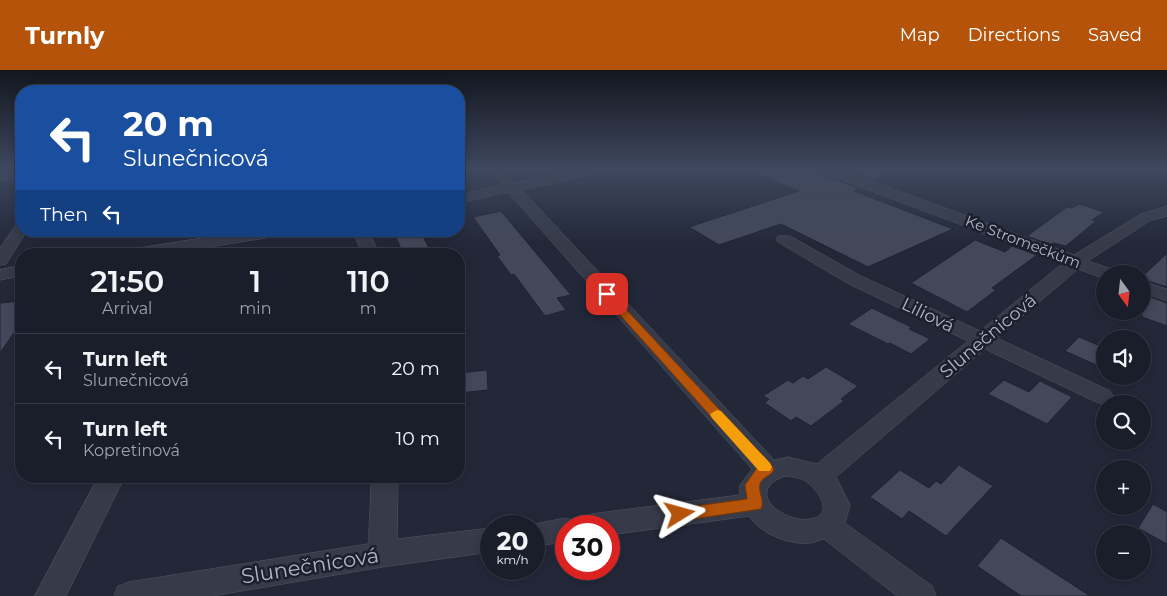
<!DOCTYPE html>
<html lang="en">
<head>
<meta charset="utf-8">
<style>
	body { margin:0; font-family:Montserrat,sans-serif; background:#232733; color:#f1f3f6; height:100vh; display:flex; flex-direction:column; font-size:19px; white-space:nowrap }
	* { box-sizing:border-box; margin:0 }
	p { font-size:16px; color:#9fa2a9 }
	.icon { flex:none; width:28px; height:28px; fill:none; stroke:currentColor; stroke-width:2; stroke-linecap:round; stroke-linejoin:round }
	.map { position:relative; flex:1; overflow:hidden }
	.side { position:absolute; left:15px; top:178px; width:450px; height:235px; display:flex; flex-direction:column; background:#1a1e2b; border-radius:20px; box-shadow:0 2px 8px #0003,0 0 0 1px #383c47 }
	.side>* { flex:none }
	.banner { position:absolute; left:15px; top:15px; width:450px; height:152px; border-radius:20px; box-shadow:0 2px 8px #0003,0 0 0 1px #383c47; background:#1a4fa0; color:#fff; overflow:hidden }
	.needle { width:32px; rotate:165deg }
	.tools { position:absolute; left:1096px; top:195px; display:grid; gap:10px }
	.tools a { display:grid; place-items:center; width:55px; height:55px; border-radius:50%; background:#1a1e2b; box-shadow:0 2px 8px #0003,0 0 0 1px #383c47; font-size:25px }
	.speed { position:absolute; left:480px; top:445px; display:flex; gap:10px; font-size:25px; font-weight:700; text-align:center }
	.speed>* { display:grid; place-content:center; width:65px; height:65px; border-radius:50%; background:#1a1e2b; box-shadow:0 2px 8px #0003,0 0 0 1px #383c47; line-height:1 }
	.speed small { font-size:12px; font-weight:400 }
	.speed .limit { border:8px solid #d22; background:#fff; color:#111 }
	.pin { position:absolute; display:grid; place-items:center; width:42px; height:42px; color:#fff; margin:-21px; border-radius:10px; box-shadow:0 2px 8px #0006 }
	.me { position:absolute; width:55px; margin:-28px; rotate:82deg; stroke-linejoin:round; filter:drop-shadow(0 0 4px #0008) }
	.turn { display:flex; align-items:center; gap:18px; height:105px; padding:0 25px; font-size:22px }
	.turn .icon { width:65px; height:65px; stroke-width:2.5 }
	.turn b { display:block; font-size:35px; line-height:42px }
	.then { display:flex; align-items:center; height:48px; padding:0 25px; background:#0003; gap:10px; font-size:19px }
	.eta { display:flex; justify-content:space-evenly; align-items:center; height:85px; text-align:center }
	.eta b { font-size:30px; font-weight:600; line-height:35px }
	ul { padding:0; list-style:none }
	li { display:flex; align-items:center; gap:15px; height:70px; padding:0 25px; border-top:1px solid #383c47 }
	li div { flex:1 }
	li b { display:block; font-size:19px }
	li em { font-style:normal }
	header { display:flex; align-items:center; gap:30px; box-sizing:border-box; height:70px; padding:0 25px; background:#b45309; color:#fff }
	header strong { font-size:24px }
	nav { display:flex; gap:28px; margin-inline-start:auto; font-size:18px }
	.map>svg:first-child { display:block }
	.building { fill:#43475a; stroke:#1e2230 }
	.lines { fill:none; stroke-linecap:round; stroke-linejoin:round }
	.street-casing { stroke:#525564; stroke-width:1 }
	.street { fill:#373b49; fill-rule:evenodd }
	.route { fill:#b45309; stroke:#753606 }
	.slow { fill:#f59e0b }
	.labels { text-anchor:middle; stroke-width:5; stroke-linejoin:round; paint-order:stroke }
	.far-street-label { font-size:15px; fill:#b2b5c5; stroke:#1c202e }
	.street-label { font-size:18px; fill:#b2b5c5; stroke:#1c202e }
	.near-street-label { font-size:21px; fill:#b2b5c5; stroke:#1c202e }
</style>
</head>
<body>
<header>
<strong>Turnly</strong>
<nav><a>Map</a><a>Directions</a><a>Saved</a></nav>
</header>
<div class="map">
<svg width="1167" height="526" viewBox="0 0 1167 526">
	<rect width="100%" height="100%" fill="#232839"/>
	<path class="building" d="M745,99H817L820,104L859,118L854,121L953,159L868,197L781,154L719,175L689,157L799,121Z
		M843,99H894L874,110Z
		M1079,134L1104,142L1092,150L1096,151L1066,176L1053,173L1051,175L1027,166L1067,137L1072,138Z
		M501,141L571,225L557,228L566,240L545,246L514,204L511,205L497,186L500,185L473,147Z
		M393,161H420L429,178L403,183Z
		M975,170L1005,182L1012,176L1037,185L992,218L996,220L967,242L911,213Z
		M1167,183V217L1142,209V207Z
		M1142,224L1167,233V256L1142,247Z
		M21,231V253L0,283V233Z
		M872,238L911,257L909,259L930,269L911,284L890,273L888,274L848,254Z
		M1079,267L1105,278V299L1065,281Z
		M826,297L858,316L841,329L844,331L811,356L796,347L791,351L765,333L769,329L763,326L788,310L793,313L803,306L808,309Z
		M487,300L488,320L459,323V303Z
		M1004,310L1029,322L1040,311L1072,327L1047,354L988,324Z
		M959,395L993,416L946,466L909,441L902,449L870,427L900,400L929,418L936,411L941,414Z
		M1153,434L1167,442V474L1138,458Z
		M1001,468L1090,526H1021L977,496Z"/>
	<g class="lines">
		<defs>
			<path id="street" d="M488,99H502L515,113L579,99H604L602,102L522,120L774,390L788,387L817,394L968,271L847,213L778,172L776,169L778,166H790L859,205L980,261L1063,193L821,102L819,99H838L1074,185L1141,144L1167,136V146L1151,150L1088,191L1114,200L1117,204H1105V209L1078,199L997,268L1110,321L1113,326L1110,331L1102,334L1094,331L985,279L836,407L850,435L845,453L932,516L936,526H897L824,469C819,470 814,473 809,473C788,475 760,463 749,446L609,465V456H566V472L534,476V456H524L566,448L576,452L578,455L581,448L591,444L740,425V415L752,399L508,122L459,133V125L502,115ZM785,406C791,407 798,407 804,410C817,418 836,444 811,449C784,454 742,421 785,406Z
				M21,101V109L0,111V103Z
				M21,154V161H27L6,194L0,195V178L15,156Z
				M246,161H285L277,166L166,184H126L134,179Z
				M353,161H369L379,184H363Z
				M21,196V206L0,210V200Z
				M1142,211L1167,219V231L1142,222Z
				M99,406H125L66,526H35Z
				M372,406H398L397,469L491,458V482L382,497L212,526H114L118,516L129,512L368,474Z"/>
		</defs>
		<use href="#street" class="street-casing"/>
		<use href="#street" class="street"/>
	</g>
	<linearGradient id="sky" x2="0" y2="1"><stop stop-color="#13161f"/><stop offset="0.57" stop-color="#3f485f"/><stop offset="1" stop-color="#3f485f" stop-opacity="0"/></linearGradient>
	<rect width="1167" height="173" fill="url(#sky)"/>
	<path class="route" d="M607,221L610,222L772,396L774,400C771,406 762,407 760,414C758,423 765,430 761,439L680,451L675,449L673,444L675,440L680,438L747,429L745,415L757,398L603,226V222Z"/>
	<path class="slow" d="M717,340L721,341L770,393L772,397L770,401H759L712,348L710,344Z"/>
	<g class="labels">
		<g class="far-street-label">
			<text transform="translate(1023 172) rotate(21)" y="5">Ke Stromečkům</text>
		</g>
		<g class="street-label">
			<text transform="translate(928 245) rotate(26)" y="6">Liliová</text>
			<text transform="translate(988 266) rotate(-40)" y="6">Slunečnicová</text>
		</g>
		<g class="near-street-label">
			<text transform="translate(310 496) rotate(-9)" y="7">Slunečnicová</text>
		</g>
	</g>
</svg>
<div class="tools">
<a><svg class="needle" viewBox="-14 -14 28 28"><path d="M0-13l5 13h-10z" fill="#e53935"/><path d="M0 13l5-13h-10z" fill="#9fa2a9"/></svg></a>
<a><svg class="icon" aria-label="sound" viewBox="0 0 24 24"><path d="M4 9h4l5-4v14l-5-4H4zM17 9q2 3 0 6"/></svg></a>
<a><svg class="icon" aria-label="search" viewBox="0 0 24 24"><circle cx="10" cy="10" r="6"/><path d="M15 15l6 6"/></svg></a>
<a>+</a>
<a>−</a>
</div>
<div class="speed"><div>20<small>km/h</small></div><div class="limit">30</div></div>
<div class="pin" style="left:607px;top:224px;background:#d93025"><svg class="icon" aria-label="arrive" viewBox="0 0 24 24"><path d="M6 21V4h12l-3 4 3 4H6"/></svg></div>
<svg class="me" style="left:680px;top:444px" viewBox="-20 -20 40 40"><path d="M0-17L14 15 0 8-14 15z" fill="#b45309" stroke="#fff" stroke-width="4"/></svg>
<div class="banner">
<div class="turn"><svg class="icon" aria-label="left" viewBox="0 0 24 24"><path d="M17 20v-9H6M10 6l-5 5 5 5"/></svg><div><b>20 m</b>Slunečnicová</div></div>
<div class="then">Then<svg class="icon" aria-label="left" viewBox="0 0 24 24"><path d="M17 20v-9H6M10 6l-5 5 5 5"/></svg></div>
</div>
<section class="side">
<div class="eta">
<div><b>21:50</b><p>Arrival</p></div>
<div><b>1</b><p>min</p></div>
<div><b>110</b><p>m</p></div>
</div>
<ul>
<li><svg class="icon" aria-label="left" viewBox="0 0 24 24"><path d="M17 20v-9H6M10 6l-5 5 5 5"/></svg><div><b>Turn left</b><p>Slunečnicová</p></div><em>20 m</em></li>
<li><svg class="icon" aria-label="left" viewBox="0 0 24 24"><path d="M17 20v-9H6M10 6l-5 5 5 5"/></svg><div><b>Turn left</b><p>Kopretinová</p></div><em>10 m</em></li>
</ul>
</section>
</div>
</body>
</html>
